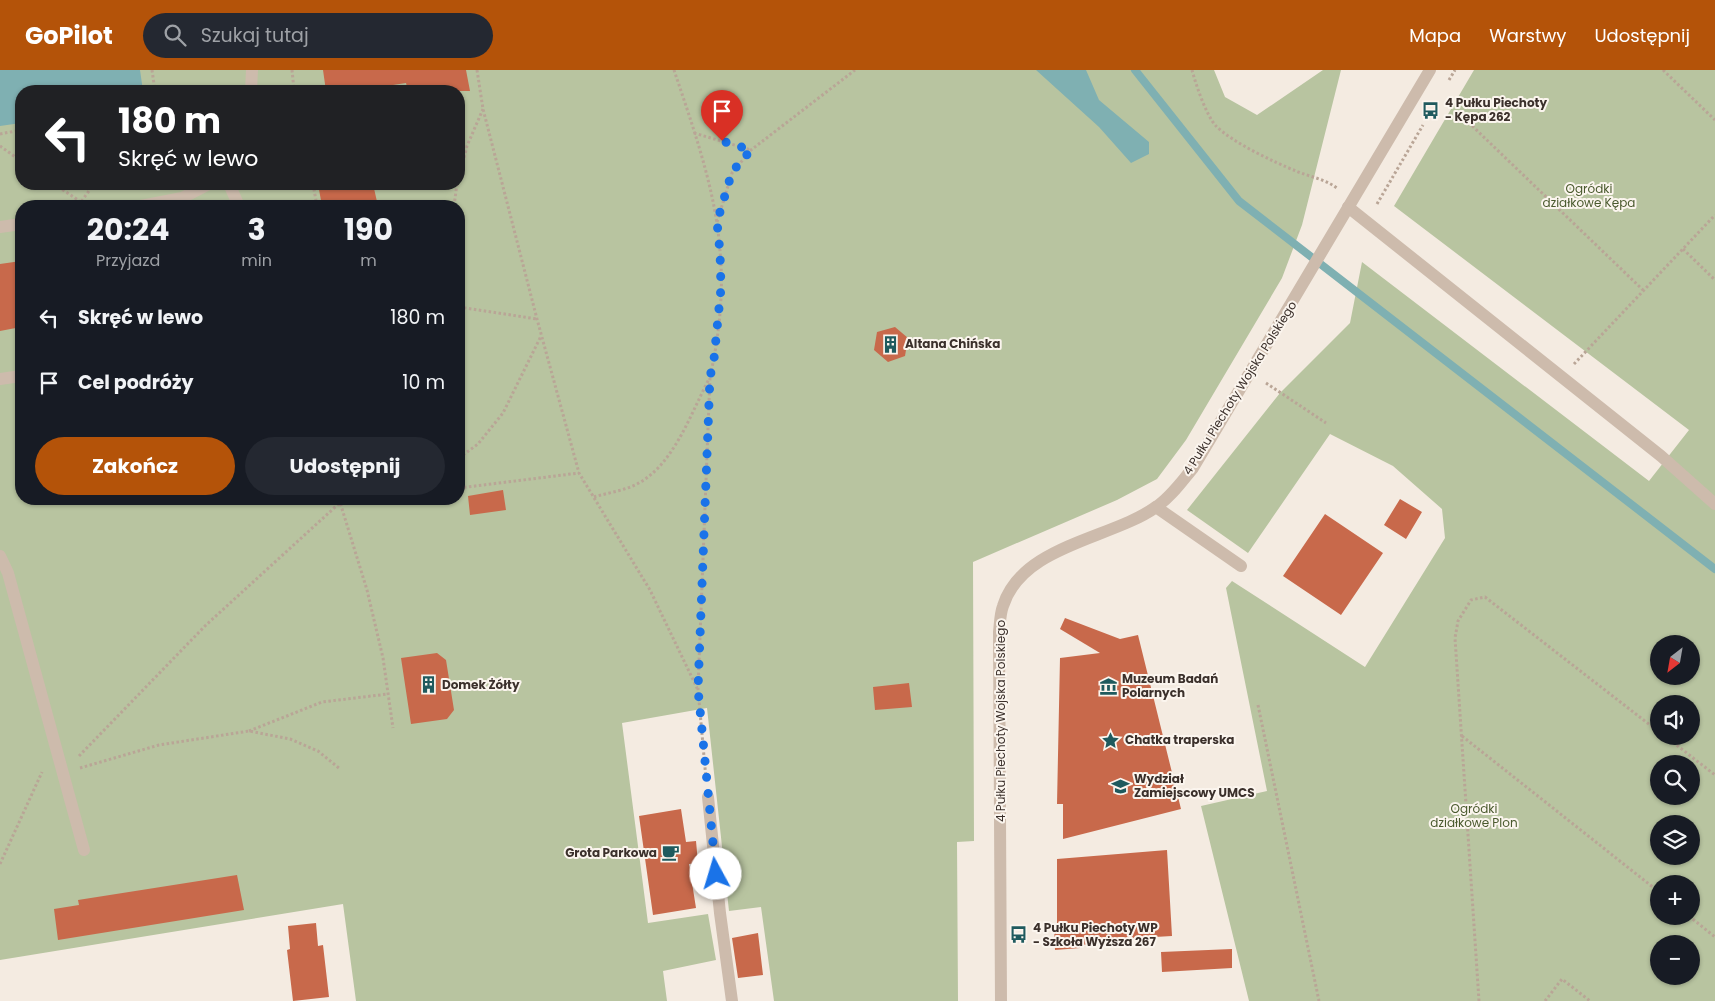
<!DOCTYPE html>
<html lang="pl">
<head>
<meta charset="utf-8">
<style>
	body { margin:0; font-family:Poppins,sans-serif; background:#242831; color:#f1f3f6; height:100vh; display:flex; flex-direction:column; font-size:19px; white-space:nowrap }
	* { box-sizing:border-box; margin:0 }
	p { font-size:16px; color:#9ea1a6 }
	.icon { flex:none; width:28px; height:28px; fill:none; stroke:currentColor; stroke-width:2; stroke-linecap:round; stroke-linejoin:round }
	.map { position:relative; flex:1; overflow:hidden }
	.sheet { position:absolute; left:15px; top:130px; width:450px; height:305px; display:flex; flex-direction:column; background:#171b24; border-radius:20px; box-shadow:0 1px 4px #0004 }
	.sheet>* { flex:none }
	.banner { position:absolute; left:15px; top:15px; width:450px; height:105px; border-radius:20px; box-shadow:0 1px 4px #0004; background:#202124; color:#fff; overflow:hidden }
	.needle { width:32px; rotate:211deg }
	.controls { position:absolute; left:1650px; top:565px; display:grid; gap:10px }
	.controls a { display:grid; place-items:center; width:50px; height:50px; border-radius:50%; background:#171b24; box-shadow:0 1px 4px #0004; font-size:25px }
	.pin { position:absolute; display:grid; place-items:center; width:42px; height:42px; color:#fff; margin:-51px -21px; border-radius:50% 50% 50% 0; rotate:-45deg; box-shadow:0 0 5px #0007 }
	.pin .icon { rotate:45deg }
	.me { position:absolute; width:55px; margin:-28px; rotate:354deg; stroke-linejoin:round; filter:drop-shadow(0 0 4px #0008) }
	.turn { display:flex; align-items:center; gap:18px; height:105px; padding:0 20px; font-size:22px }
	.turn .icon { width:65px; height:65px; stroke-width:2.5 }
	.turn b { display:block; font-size:35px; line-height:42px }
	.eta { display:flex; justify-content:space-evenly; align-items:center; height:85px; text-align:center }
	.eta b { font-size:30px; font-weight:700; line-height:35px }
	.action { display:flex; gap:10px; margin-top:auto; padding:10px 20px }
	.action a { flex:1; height:58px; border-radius:30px; background:#b45309; color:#fff; font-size:20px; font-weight:700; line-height:58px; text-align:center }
	.action a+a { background:#242831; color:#f1f3f6 }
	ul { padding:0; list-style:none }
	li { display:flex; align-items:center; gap:15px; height:65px; padding:0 20px }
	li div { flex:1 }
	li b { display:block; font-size:19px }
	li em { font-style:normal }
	header { display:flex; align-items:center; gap:30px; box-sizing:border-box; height:70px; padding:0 25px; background:#b45309; color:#fff }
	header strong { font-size:24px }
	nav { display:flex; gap:28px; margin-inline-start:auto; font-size:18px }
	.search { width:350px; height:45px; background:#242831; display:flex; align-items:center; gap:12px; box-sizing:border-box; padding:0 18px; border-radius:28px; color:#9ea1a6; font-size:19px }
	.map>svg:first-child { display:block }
	.green { fill:#b8c4a0; fill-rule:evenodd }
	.water { fill:#7fb0b2 }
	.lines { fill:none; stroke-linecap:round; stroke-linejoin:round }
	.stream { stroke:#7fb0b2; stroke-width:8 }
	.building { fill:#c8694b }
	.path { stroke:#b9a596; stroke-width:3; stroke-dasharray:2.5 2.5; stroke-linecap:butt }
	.service { stroke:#cdbbac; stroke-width:12 }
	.minor { stroke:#cdbbac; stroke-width:12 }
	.route { stroke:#1a73e8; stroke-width:9; stroke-dasharray:0 16.2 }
	.labels { text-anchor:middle; stroke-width:4; stroke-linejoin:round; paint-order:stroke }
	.poi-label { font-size:12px; font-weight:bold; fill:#3b302b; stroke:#fbf5ee; text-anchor:start }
	.park-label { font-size:12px; fill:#4a5a2e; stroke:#fbf5ee }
	.street-label { font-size:12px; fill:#3b302b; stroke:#fbf5ee }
</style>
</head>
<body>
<header>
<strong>GoPilot</strong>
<div class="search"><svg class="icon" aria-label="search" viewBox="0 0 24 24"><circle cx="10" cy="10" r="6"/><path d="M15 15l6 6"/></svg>Szukaj tutaj</div>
<nav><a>Mapa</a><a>Warstwy</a><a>Udostępnij</a></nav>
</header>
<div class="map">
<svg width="1715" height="931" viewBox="0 0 1715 931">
	<rect width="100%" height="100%" fill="#f4ebe1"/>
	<path class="green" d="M0,0H1214L1225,27L1257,45L1323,0H1341L1302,155L1282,208L1186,370L1157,409L1117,430L973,492L974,771L957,772L958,931H774L761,837L729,841L707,638L622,653L648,853L708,844L716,890L663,901L667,931H356L343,834L0,890ZM21,21H459V114H21ZM21,136H459V429H21Z
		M1474,0H1715V931H1249L1201,736L1267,721L1226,518L1232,511L1365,597L1445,468L1442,439L1393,396L1330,364L1248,483L1187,440L1280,323L1350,253L1362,192L1649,411L1689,360L1394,136ZM1659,574H1691V606H1659ZM1659,634H1691V666H1659ZM1659,694H1691V726H1659ZM1659,754H1691V786H1659ZM1659,814H1691V846H1659ZM1659,874H1691V906H1659Z"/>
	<path class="water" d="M0,0H140L143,21H21V53L0,56Z
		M1036,0H1086L1099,30L1149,72V84L1131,93L1099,57Z"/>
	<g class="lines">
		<path class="stream" d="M1135,0L1239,131L1715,499"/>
	</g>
	<path class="building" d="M323,0H466L470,21H408L406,13L354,21H326Z
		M318,114H373L378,136H322Z
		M21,191V257L0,261V194Z
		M895,257L908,268L905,286L888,292L874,280L877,262Z
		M503,420L506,440L470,445L468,426Z
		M1400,429L1422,442L1406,469L1384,455Z
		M1325,444L1383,483L1341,545L1283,506Z
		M1065,548L1120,569L1138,565L1181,739L1063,769V734H1057L1060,588L1100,583L1060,559Z
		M437,583L446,590L454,640L447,649L411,654L401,588Z
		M909,613L912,637L875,640L873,617Z
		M681,739L686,772L696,771L698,793L689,794L696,838L653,845L639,746Z
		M1167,780L1172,866L1103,870V873L1080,875V878L1055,880L1054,856H1057V789Z
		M237,805L244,840L58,870L54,839L79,835L78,830Z
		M316,853L318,876L323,875L329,927L293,931L287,880L290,879L288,856Z
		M758,863L763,905L738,908L732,868Z
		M1232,879V898L1162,902L1161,882Z"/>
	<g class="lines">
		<path class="path" d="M152,0L155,21
			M292,0L294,20L299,19V21
			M477,0L483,39L537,249L579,403L650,520L697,618
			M674,0C693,57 716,121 720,181C724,222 719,267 710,307L698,619L706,709
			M1192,0C1196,15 1206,45 1216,56C1233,73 1274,92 1296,101C1310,107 1326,109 1338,119
			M1663,0L1715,50
			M1449,10L1455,0
			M1465,49L1643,220
			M694,63L751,80
			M0,64L21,60
			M0,76L21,91
			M459,107L467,76L483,39
			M54,114L81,132
			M313,114L317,136
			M1377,134L1423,55
			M82,136L81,132L94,114
			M454,136L457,114
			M717,152L732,103L751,80L855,0
			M1683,179L1715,210
			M459,237L537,249
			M1574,294L1715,145
			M1266,313L1326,353
			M459,388L478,374L503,343L541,266
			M459,418L579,403
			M594,427C607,423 622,421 635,415C673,397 690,345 709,309
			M339,429L367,520L383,588L393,658
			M341,433L376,429
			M1258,635L1319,931
			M249,661L322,632L388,624
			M1462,666L1659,822
			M1665,666L1715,705
			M79,686L206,555L344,429
			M80,698L159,675L249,661L290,669L318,681L340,699
			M0,794L42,702
			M1689,846L1715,867
			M1479,931L1455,568L1458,551L1471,530L1485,527L1659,662
			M1545,931L1562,909L1590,931"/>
		<path class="service" d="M251,21L252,0
			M229,114L239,136
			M141,136L182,128L209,114
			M1348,137L1661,386L1715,434
			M0,157L21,154
			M0,309L21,306
			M1156,437L1241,496
			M0,486L8,503L84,780
			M708,727L720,843L732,931"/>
		<path class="minor" d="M1001,931L999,562C1000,554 1000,544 1003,536C1022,475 1111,469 1156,437C1171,427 1182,411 1193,398L1430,0"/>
	</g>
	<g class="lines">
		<path class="route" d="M716,804L698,619L710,307L714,289L721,218L720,182L717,152L732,102L751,80L722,71"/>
	</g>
	<defs>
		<symbol id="bus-bare" viewBox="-9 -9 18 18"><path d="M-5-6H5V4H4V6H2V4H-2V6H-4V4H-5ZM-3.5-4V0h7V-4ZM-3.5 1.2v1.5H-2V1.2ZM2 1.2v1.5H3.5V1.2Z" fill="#1f5a5e" stroke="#fbf5ee" stroke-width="2.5" paint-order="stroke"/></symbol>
		<symbol id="building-bare" viewBox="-9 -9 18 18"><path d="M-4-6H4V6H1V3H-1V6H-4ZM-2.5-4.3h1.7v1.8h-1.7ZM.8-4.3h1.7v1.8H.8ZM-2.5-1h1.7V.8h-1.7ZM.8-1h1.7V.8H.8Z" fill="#1f5a5e" stroke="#fbf5ee" stroke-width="2.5" paint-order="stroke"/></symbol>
		<symbol id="museum-bare" viewBox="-9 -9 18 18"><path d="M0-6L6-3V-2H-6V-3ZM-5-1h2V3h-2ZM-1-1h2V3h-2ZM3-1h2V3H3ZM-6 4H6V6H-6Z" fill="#1f5a5e" stroke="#fbf5ee" stroke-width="2.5" paint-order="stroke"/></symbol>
		<symbol id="sight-bare" viewBox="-9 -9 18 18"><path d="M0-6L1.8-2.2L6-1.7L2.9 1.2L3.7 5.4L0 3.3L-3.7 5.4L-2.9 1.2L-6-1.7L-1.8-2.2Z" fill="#1f5a5e" stroke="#fbf5ee" stroke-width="2.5" paint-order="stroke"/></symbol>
		<symbol id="university-bare" viewBox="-9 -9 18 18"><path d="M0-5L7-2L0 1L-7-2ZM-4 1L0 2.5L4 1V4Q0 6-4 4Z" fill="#1f5a5e" stroke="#fbf5ee" stroke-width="2.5" paint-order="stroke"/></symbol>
		<symbol id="cafe-bare" viewBox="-9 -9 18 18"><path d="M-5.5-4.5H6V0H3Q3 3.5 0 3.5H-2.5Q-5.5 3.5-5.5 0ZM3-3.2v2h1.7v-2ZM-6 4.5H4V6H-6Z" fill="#1f5a5e" stroke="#fbf5ee" stroke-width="2.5" paint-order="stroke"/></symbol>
	</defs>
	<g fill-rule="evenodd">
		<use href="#bus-bare" x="1418" y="28" width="25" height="25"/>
		<use href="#building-bare" x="878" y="262" width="25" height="25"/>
		<use href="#building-bare" x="416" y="602" width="25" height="25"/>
		<use href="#museum-bare" x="1096" y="604" width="25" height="25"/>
		<use href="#sight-bare" x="1098" y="658" width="25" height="25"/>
		<use href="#university-bare" x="1108" y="704" width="25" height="25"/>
		<use href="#cafe-bare" x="658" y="770" width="25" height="25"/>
		<use href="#bus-bare" x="1006" y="852" width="25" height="25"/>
	</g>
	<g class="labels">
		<g class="poi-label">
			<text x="1445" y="37">4 Pułku Piechoty<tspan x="1445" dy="14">- Kępa 262</tspan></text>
			<text x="905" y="278">Altana Chińska</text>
			<text x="1122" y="613">Muzeum Badań<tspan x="1122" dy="14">Polarnych</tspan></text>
			<text x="442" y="619">Domek Żółty</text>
			<text x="1125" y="674">Chatka traperska</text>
			<text x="1134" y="713">Wydział<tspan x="1134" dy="14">Zamiejscowy UMCS</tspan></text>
			<text x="657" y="787" text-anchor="end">Grota Parkowa</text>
			<text x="1033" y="862">4 Pułku Piechoty WP<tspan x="1033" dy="14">- Szkoła Wyższa 267</tspan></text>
		</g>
		<g class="park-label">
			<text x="1589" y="123">Ogródki<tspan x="1589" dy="14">działkowe Kępa</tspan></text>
			<text x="1474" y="743">Ogródki<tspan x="1474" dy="14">działkowe Plon</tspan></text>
		</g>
		<g class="street-label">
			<text transform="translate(1240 318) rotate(-58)" y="4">4 Pułku Piechoty Wojska Polskiego</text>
			<text transform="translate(1001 651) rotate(-90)" y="4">4 Pułku Piechoty Wojska Polskiego</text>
		</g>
	</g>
</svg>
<div class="controls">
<a><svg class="needle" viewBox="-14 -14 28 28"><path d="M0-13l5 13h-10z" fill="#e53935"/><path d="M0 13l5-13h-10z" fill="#9ea1a6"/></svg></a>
<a><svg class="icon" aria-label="sound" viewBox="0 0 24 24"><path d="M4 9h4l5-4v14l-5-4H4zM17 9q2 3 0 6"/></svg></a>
<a><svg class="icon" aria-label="search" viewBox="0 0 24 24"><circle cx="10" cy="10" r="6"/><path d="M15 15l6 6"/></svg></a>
<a><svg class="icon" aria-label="layers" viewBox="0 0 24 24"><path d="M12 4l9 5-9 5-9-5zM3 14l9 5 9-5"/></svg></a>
<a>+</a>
<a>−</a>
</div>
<div class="pin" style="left:722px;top:71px;background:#d93025"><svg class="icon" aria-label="arrive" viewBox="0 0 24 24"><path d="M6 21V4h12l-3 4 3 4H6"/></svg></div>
<svg class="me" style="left:716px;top:804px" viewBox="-20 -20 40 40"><circle r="19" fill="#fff"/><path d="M0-13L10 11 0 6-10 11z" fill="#1a73e8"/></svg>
<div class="banner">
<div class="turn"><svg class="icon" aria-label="left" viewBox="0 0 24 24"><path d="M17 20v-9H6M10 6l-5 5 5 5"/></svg><div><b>180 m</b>Skręć w lewo</div></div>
</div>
<section class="sheet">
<div class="eta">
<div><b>20:24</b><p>Przyjazd</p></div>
<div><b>3</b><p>min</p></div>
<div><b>190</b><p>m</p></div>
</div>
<ul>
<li><svg class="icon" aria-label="left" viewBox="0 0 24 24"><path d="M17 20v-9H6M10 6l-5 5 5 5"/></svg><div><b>Skręć w lewo</b></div><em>180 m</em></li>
<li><svg class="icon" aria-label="arrive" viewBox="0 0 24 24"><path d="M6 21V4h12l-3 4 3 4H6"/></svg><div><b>Cel podróży</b></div><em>10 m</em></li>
</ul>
<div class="action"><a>Zakończ</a><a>Udostępnij</a></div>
</section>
</div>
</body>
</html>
